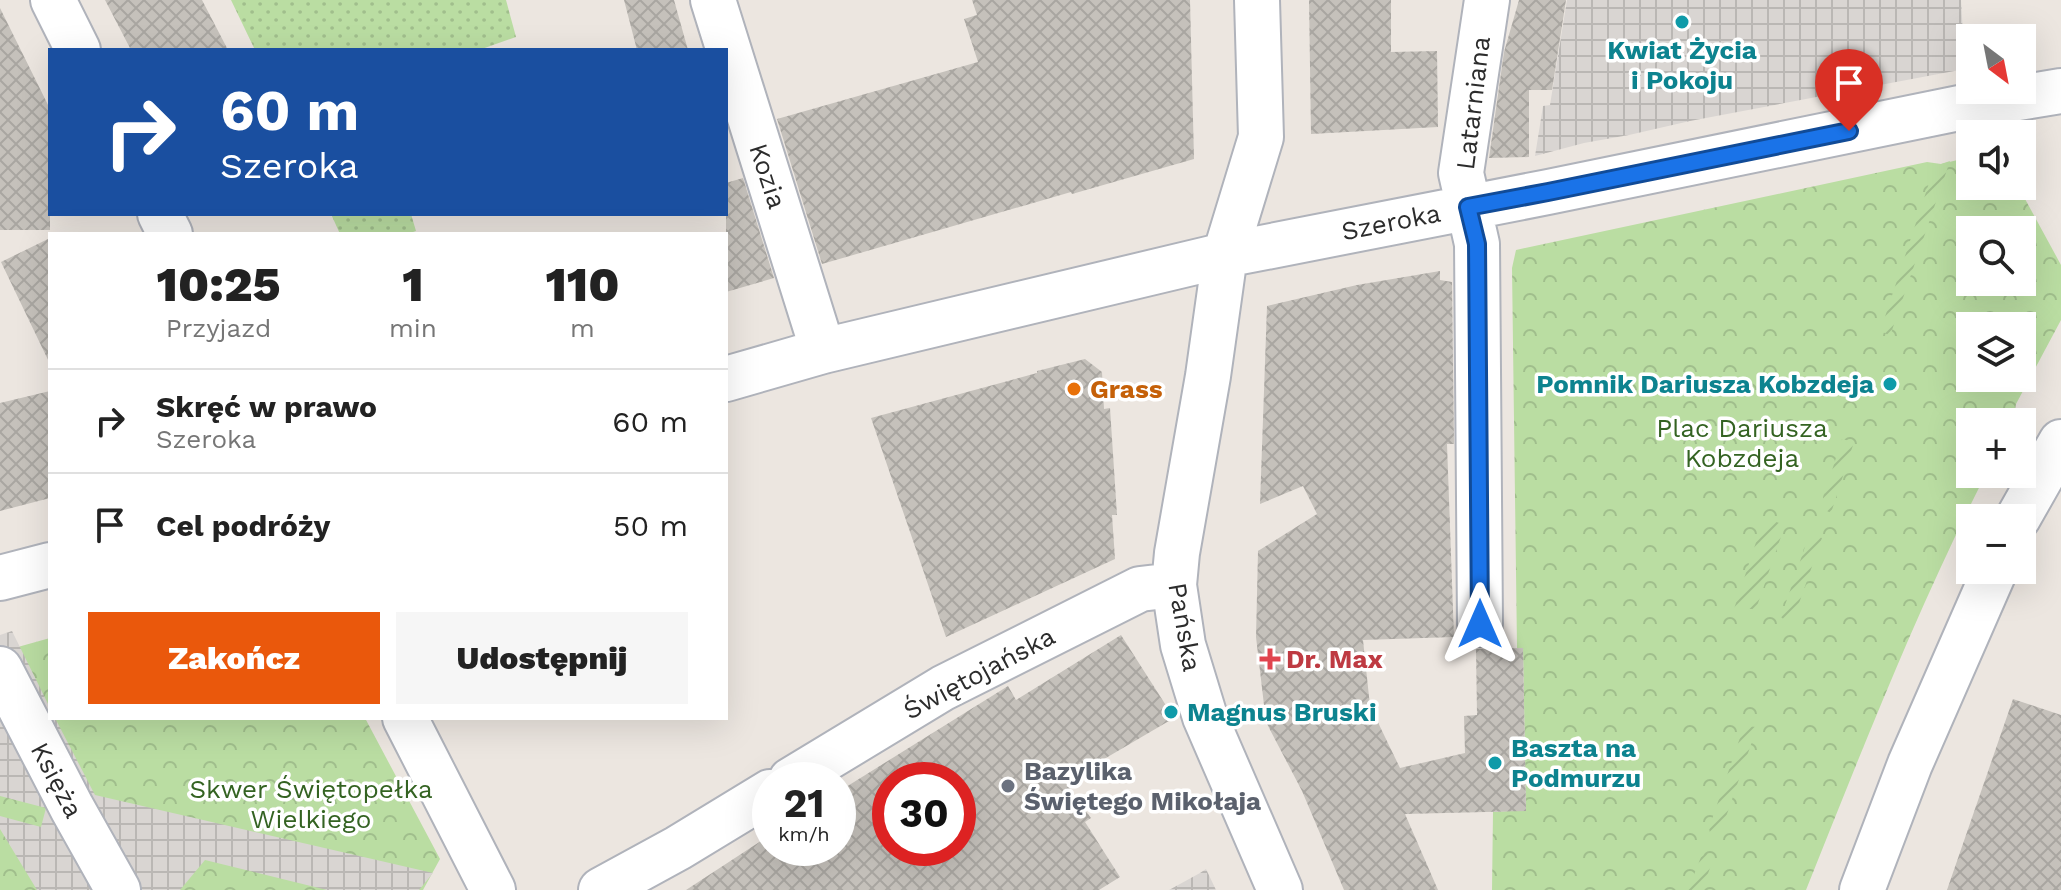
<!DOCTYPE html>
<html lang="pl">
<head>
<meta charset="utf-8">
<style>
	body { margin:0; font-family:"Work Sans",sans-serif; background:#f6f6f6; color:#222; height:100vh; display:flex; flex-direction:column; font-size:30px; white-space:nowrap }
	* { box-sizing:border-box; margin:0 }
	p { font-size:26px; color:#767676 }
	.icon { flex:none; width:44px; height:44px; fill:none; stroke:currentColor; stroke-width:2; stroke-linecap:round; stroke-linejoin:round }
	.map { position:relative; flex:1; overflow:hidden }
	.sheet { position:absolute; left:48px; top:232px; width:680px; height:488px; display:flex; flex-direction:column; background:#fff; border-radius:0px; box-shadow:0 8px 32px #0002 }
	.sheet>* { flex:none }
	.banner { position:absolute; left:48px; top:48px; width:680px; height:168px; border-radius:0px; box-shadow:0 8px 32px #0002; background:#1a4fa0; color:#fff; overflow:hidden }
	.needle { width:52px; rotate:148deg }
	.fabs { position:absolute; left:1956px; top:24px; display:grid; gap:16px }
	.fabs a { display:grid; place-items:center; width:80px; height:80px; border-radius:0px; background:#fff; box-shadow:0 8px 32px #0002; font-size:40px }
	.speed { position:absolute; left:752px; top:762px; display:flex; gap:16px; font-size:40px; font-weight:700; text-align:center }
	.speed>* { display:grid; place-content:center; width:104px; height:104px; border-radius:50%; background:#fff; box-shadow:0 8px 32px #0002; line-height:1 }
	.speed small { font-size:20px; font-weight:400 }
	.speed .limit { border:12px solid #d22; background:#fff; color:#111 }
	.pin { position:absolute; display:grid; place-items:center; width:68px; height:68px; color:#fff; margin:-82px -34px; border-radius:50% 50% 50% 0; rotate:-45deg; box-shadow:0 0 8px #0007 }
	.pin .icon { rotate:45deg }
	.me { position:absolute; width:88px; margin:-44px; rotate:0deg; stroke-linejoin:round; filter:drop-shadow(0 0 6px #0008) }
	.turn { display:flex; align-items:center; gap:28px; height:168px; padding:0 40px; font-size:36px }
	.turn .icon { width:104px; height:104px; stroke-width:2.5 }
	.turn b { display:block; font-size:56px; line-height:68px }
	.eta { display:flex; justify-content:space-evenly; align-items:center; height:136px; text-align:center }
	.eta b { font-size:48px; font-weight:800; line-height:56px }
	.cta { display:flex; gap:16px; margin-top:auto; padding:16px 40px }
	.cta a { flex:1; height:92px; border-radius:0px; background:#ea580c; color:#fff; font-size:32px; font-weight:800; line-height:92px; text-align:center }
	.cta a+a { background:#f6f6f6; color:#222 }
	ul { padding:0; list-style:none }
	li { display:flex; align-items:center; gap:24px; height:104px; padding:0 40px; border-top:2px solid #e0e0e0 }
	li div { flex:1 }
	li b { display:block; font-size:30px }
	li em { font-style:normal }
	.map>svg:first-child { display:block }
	.grass { fill:url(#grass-dots) }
	.park { fill:url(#park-crowns); fill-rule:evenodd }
	.garden { fill:url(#garden-furrows) }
	.plaza { fill:url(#plaza-grid) }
	.building { fill:url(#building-cross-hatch); fill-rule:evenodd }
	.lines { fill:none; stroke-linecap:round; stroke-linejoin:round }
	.minor-casing { stroke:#b0b3bb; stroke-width:48 }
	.minor { stroke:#fff; stroke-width:44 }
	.route-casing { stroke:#114b97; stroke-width:20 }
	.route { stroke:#1a73e8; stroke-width:14 }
	.culture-dot { fill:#0f9aa8; stroke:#fff; stroke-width:3 }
	.food-dot { fill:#e8710a; stroke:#fff; stroke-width:3 }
	.health-dot { fill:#e0444e; stroke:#fff; stroke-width:3 }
	.worship-dot { fill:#6b7280; stroke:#fff; stroke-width:3 }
	.labels { text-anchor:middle; stroke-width:7; stroke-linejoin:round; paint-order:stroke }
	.culture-label { font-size:26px; font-weight:bold; fill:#0d838f; stroke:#fff; text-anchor:start }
	.street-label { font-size:26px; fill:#2c2c2c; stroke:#fff }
	.food-label { font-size:26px; font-weight:bold; fill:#c56008; stroke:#fff; text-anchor:start }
	.park-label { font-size:26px; fill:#346322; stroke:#fff }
	.health-label { font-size:26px; font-weight:bold; fill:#be3a42; stroke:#fff; text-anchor:start }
	.worship-label { font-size:26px; font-weight:bold; fill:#5b616d; stroke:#fff; text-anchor:start }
</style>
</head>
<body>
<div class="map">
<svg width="2061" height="890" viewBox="0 0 2061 890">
	<defs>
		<pattern id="grass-dots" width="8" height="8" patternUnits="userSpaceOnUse" patternTransform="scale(2)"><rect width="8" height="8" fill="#badda2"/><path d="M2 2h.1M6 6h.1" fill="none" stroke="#a0be8c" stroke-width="1.8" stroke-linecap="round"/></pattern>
		<pattern id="park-crowns" width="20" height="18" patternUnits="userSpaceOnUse" patternTransform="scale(2)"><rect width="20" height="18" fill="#badda2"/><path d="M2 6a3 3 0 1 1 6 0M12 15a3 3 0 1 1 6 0" fill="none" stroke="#a0be8c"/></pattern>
		<pattern id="garden-furrows" width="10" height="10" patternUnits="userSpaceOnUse" patternTransform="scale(2)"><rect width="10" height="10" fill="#badda2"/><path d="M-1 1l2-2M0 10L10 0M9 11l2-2" fill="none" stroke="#a0be8c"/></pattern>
		<pattern id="plaza-grid" width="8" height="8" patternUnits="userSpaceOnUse" patternTransform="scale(2)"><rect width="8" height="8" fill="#d9d5d2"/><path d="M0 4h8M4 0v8" fill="none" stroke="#bab7b4"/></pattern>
		<pattern id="building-cross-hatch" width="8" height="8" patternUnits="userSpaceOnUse" patternTransform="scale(2)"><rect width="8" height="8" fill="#c5c1bb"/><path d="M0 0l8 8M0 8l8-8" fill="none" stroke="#a9a6a1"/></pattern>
	</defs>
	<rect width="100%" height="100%" fill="#ece6e0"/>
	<path class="grass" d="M231,0H506L516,37L479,50H255Z
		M331,214H411L416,231L407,234H340Z"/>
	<path class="park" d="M1970,157V186H2018L2061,265V320L2016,404L2013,422H1970V474H1986C1917,609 1862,750 1806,890H1492L1493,812L1526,810L1523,648H1517L1512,268L1516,250L1927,162L1941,164ZM1970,230H2022V282H1970ZM1970,326H2022V378H1970Z
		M50,638V718H365L440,859L423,890H0V652Z"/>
	<path class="garden" d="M1950,161L1890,336L1883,332L1882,326L1933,171L1941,164Z
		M1842,439L1854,442L1831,513L1825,510L1821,505Z
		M1764,518L1782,524L1784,528L1756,609H1734Z
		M1813,535L1822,538L1791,626L1781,617L1808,538Z
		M1744,726L1757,727L1718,840L1711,838L1709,828Z
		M1706,854L1714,857L1702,890H1688L1701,857Z"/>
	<path class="plaza" d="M1567,0H1961L1965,69L1690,121L1629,135L1584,143L1535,156L1543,106L1550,105Z
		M12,631L50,708V718H55L95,795L433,873L419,890H327L205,860L180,890H37L0,829V816L41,827L46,808L0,796V635Z
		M1206,869L1216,890H1169L1200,873Z"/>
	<path class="building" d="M105,0H202L228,50H131Z
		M624,0H674L688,50H637Z
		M972,0H1190L1194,159L1072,194L1071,192L822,264L777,119L978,62L964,19L977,15Z
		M1309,0H1391V52L1437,51L1438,127L1311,134Z
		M1519,0H1566L1552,90H1529V157L1489,158L1504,52Z
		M0,8L50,109V230H0Z
		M743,178L774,278L726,292V183Z
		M50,238V364L1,262Z
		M1440,271V280L1452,282L1454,444H1447L1454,637L1363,640L1370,706L1400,768L1465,753L1464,716L1477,715L1476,649L1523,648L1526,811L1405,814L1438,890H1344L1302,791L1266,722L1256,637L1258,551L1317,514L1303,486L1260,504L1267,306L1357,285Z
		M1085,359L1102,372L1104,409L1110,408L1117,515H1112L1115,559L946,637L871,418L1037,373V371Z
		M50,391V498L0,511V403Z
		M1121,635L1174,718L1065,782L1091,818L1085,822L1120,877L1099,890H686L770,835V848H838V792L1008,686L1016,700ZM890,780H958V848H890Z
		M2013,699L2061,715V890H1947Z"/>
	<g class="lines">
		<defs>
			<path id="minor" d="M53,0L78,50
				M713,0L823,351
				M1257,0L1261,137L1225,255L1208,376L1177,553L1174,585L1183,645L1205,717L1280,890
				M160,214L170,234
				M726,379L823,351L1225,255L1548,192L1969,106L2061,91
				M2018,518L2061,442
				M0,578L50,565
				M1480,624L1477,244L1461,173L1487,0
				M0,669L72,808L118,890
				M405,718L493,890
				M791,780L943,688L1140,589L1174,585
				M601,890L678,848L770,792
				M1862,890L1910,764L1995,570"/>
		</defs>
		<use href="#minor" class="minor-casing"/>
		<use href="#minor" class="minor"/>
	</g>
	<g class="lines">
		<defs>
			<path id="route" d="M1480,624L1477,244L1468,207L1548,192L1849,131"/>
		</defs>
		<use href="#route" class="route-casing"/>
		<use href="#route" class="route"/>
	</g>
	<g class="culture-dot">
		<circle cx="1682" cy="22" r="8"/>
		<circle cx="1890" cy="384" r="8"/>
		<circle cx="1171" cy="712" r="8"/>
		<circle cx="1495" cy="763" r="8"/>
	</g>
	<circle class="food-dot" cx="1074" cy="389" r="8"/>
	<path class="health-dot" d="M1266 647h8v8h8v8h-8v8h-8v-8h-8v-8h8z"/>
	<circle class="worship-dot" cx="1008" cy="786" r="8"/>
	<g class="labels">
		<g class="culture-label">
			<text x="1682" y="59" text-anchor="middle">Kwiat Życia<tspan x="1682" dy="30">i Pokoju</tspan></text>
			<text x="1874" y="393" text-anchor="end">Pomnik Dariusza Kobzdeja</text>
			<text x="1187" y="721">Magnus Bruski</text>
			<text x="1511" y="757">Baszta na<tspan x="1511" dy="30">Podmurzu</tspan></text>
		</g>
		<g class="street-label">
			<text transform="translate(1473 103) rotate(-83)" y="9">Latarniana</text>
			<text transform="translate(768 176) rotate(72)" y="9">Kozia</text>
			<text transform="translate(1391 222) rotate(-11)" y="9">Szeroka</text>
			<text transform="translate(1185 627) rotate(80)" y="9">Pańska</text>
			<text transform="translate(979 673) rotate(-28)" y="9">Świętojańska</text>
			<text transform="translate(57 780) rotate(62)" y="9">Księża</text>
		</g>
		<g class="food-label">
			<text x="1090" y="398">Grass</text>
		</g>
		<g class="park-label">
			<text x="1742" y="437">Plac Dariusza<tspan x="1742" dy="30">Kobzdeja</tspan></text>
			<text x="311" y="798">Skwer Świętopełka<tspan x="311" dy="30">Wielkiego</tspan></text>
		</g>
		<g class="health-label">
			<text x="1286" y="668">Dr. Max</text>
		</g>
		<g class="worship-label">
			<text x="1024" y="780">Bazylika<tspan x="1024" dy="30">Świętego Mikołaja</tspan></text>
		</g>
	</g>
</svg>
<div class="fabs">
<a><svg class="needle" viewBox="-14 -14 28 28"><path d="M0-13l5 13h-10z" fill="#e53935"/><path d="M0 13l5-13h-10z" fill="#767676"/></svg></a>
<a><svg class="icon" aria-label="sound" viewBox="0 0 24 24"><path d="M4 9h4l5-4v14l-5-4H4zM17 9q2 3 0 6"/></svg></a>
<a><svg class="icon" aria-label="search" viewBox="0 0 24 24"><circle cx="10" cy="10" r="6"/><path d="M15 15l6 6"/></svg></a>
<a><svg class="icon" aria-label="layers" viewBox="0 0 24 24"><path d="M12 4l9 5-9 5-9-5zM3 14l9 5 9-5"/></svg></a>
<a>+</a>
<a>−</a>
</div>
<div class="speed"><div>21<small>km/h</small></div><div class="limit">30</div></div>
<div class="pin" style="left:1849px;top:131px;background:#d93025"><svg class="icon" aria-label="arrive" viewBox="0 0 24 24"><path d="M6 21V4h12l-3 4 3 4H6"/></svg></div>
<svg class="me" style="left:1480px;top:624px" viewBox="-20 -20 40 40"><path d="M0-17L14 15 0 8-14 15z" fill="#1a73e8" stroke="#fff" stroke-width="4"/></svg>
<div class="banner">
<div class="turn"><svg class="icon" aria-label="right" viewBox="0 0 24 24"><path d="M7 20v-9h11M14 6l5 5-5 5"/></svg><div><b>60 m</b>Szeroka</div></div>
</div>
<section class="sheet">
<div class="eta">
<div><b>10:25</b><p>Przyjazd</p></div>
<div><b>1</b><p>min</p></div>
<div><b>110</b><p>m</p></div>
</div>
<ul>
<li><svg class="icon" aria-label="right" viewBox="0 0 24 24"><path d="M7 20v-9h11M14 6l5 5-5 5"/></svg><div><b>Skręć w prawo</b><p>Szeroka</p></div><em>60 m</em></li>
<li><svg class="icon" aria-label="arrive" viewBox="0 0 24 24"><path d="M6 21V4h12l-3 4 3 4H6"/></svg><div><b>Cel podróży</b></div><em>50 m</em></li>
</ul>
<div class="cta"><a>Zakończ</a><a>Udostępnij</a></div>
</section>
</div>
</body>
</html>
